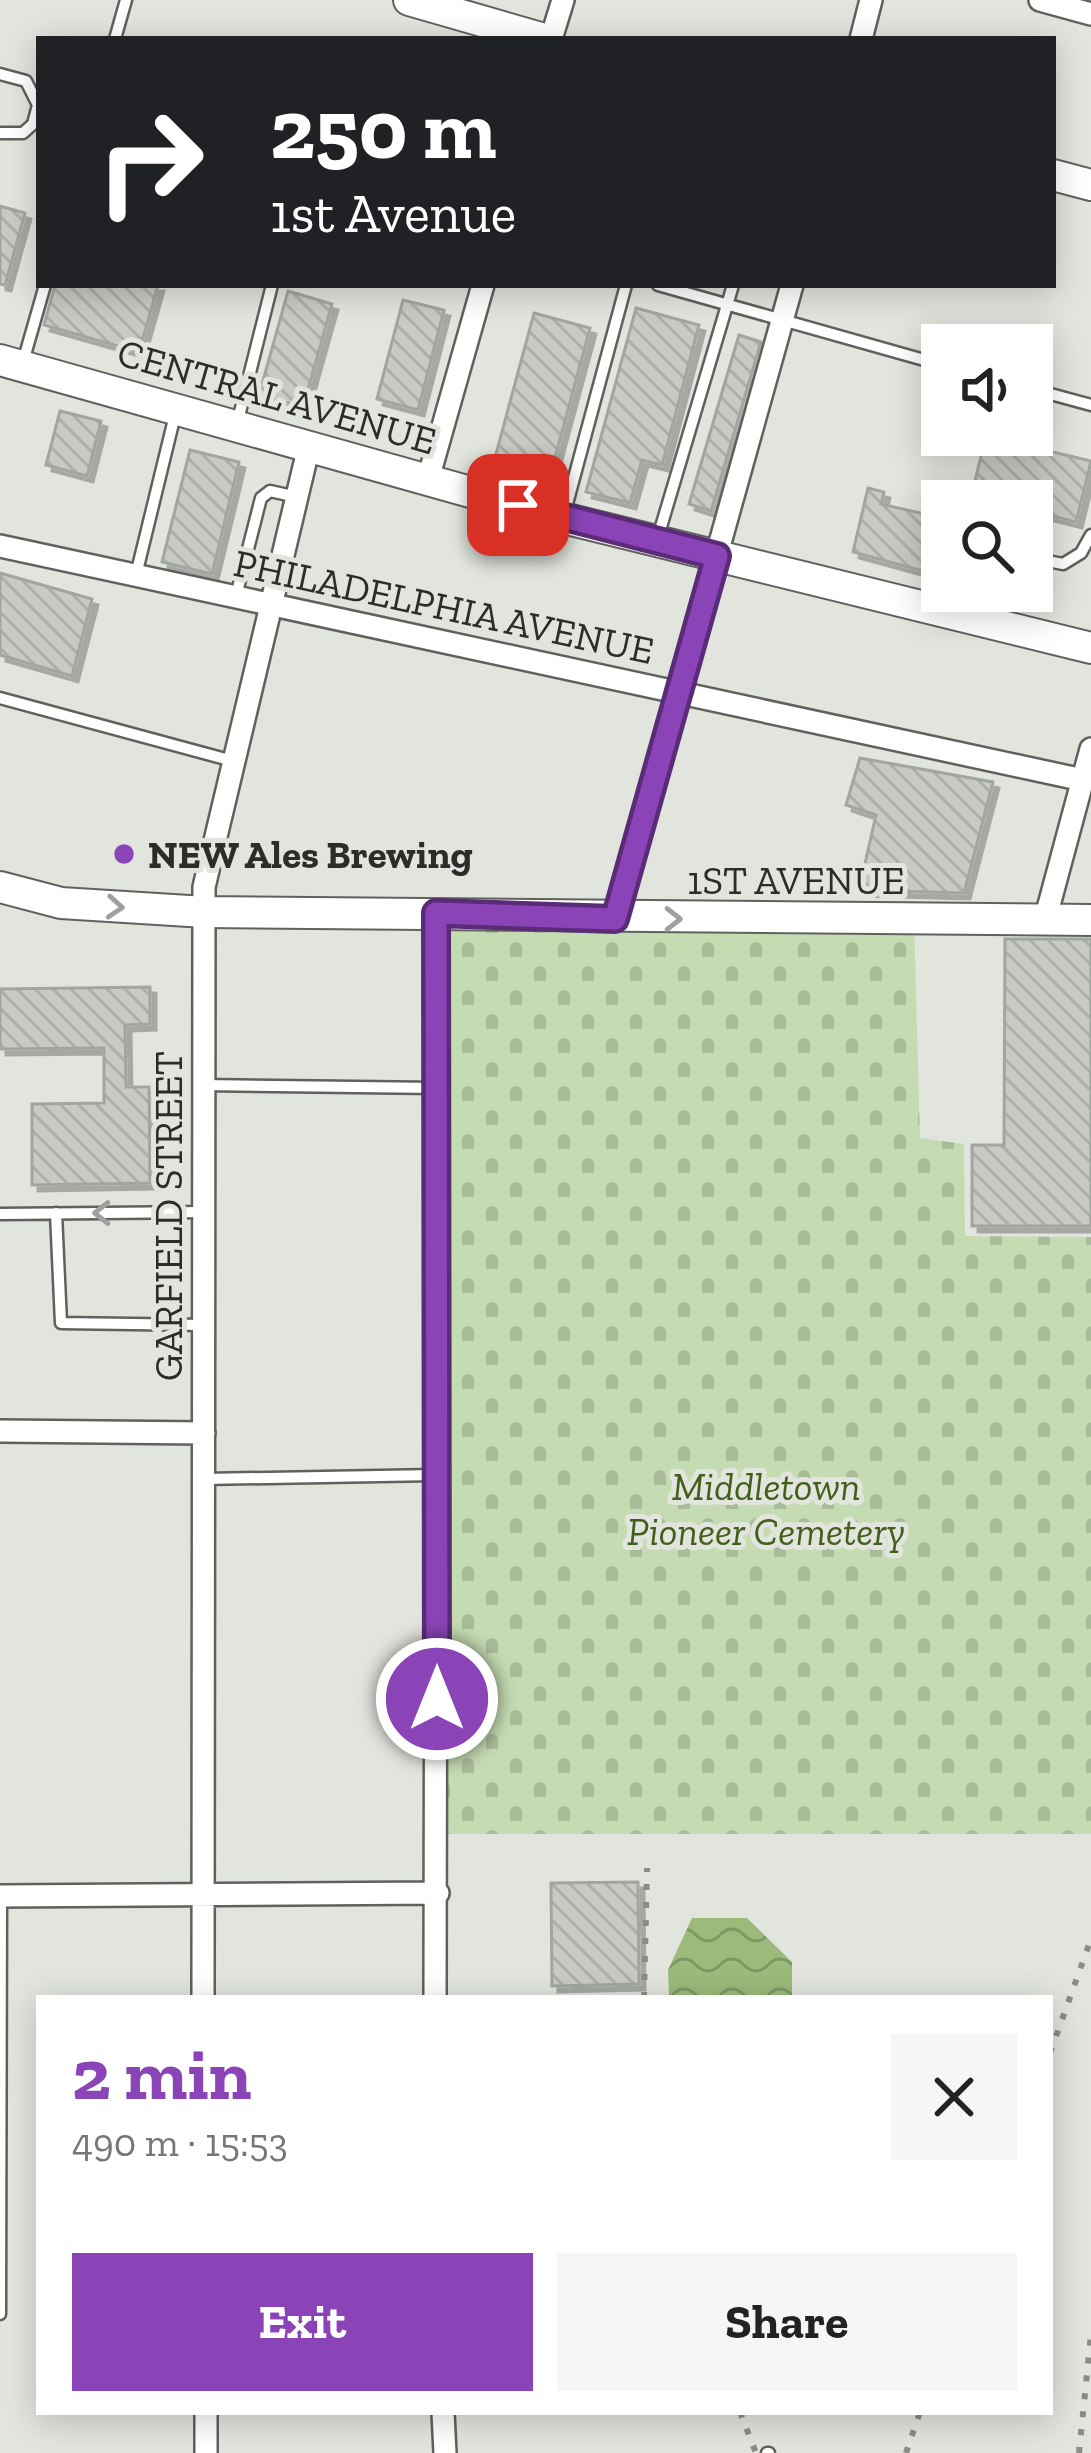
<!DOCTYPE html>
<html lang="en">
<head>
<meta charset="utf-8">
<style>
	body { margin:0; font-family:"Zilla Slab",serif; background:#f6f6f6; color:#222; height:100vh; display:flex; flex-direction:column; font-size:45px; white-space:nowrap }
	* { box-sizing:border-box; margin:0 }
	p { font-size:39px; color:#767676 }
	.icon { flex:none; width:66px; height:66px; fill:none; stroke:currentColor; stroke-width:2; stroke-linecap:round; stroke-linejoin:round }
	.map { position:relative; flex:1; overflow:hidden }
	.panel { position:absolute; left:36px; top:1995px; width:1017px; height:420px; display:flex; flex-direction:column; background:#fff; border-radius:0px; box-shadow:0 6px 30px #0003 }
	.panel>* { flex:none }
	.guide { position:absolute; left:36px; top:36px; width:1020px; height:252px; border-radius:0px; box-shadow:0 6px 30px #0003; background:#202124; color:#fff; overflow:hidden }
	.fabs { position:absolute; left:921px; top:324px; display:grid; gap:24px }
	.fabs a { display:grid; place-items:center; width:132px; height:132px; border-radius:0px; background:#fff; box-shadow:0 6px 30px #0003; font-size:60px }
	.pin { position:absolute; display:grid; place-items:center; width:102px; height:102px; color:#fff; margin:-51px; border-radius:24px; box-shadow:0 6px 18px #0006 }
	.me { position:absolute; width:132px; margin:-66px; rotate:0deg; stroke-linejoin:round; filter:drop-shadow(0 0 9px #0008) }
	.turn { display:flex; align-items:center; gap:42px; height:252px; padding:0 36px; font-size:54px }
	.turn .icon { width:156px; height:156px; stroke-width:2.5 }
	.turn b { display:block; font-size:84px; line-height:102px }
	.round { display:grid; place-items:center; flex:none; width:126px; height:126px; border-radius:0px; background:#f6f6f6 }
	.overview { display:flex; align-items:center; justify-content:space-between; height:204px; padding:0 36px }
	h1 { font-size:72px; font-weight:700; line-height:90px; color:#8a44b7 }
	.action { display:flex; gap:24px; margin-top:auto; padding:24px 36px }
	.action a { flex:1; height:138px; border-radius:0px; background:#8a44b7; color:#fff; font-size:48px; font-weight:700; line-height:138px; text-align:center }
	.action a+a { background:#f6f6f6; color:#222 }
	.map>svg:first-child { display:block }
	.cemetery { fill:url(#cemetery-stones) }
	.water { fill:url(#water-waves) }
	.building { fill:url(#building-back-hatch); stroke:#a2a6a0; stroke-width:3; filter:url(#shadow) }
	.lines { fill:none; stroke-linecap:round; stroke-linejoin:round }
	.lane-casing { stroke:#5f625c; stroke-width:15 }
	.street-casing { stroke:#5f625c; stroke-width:26 }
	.secondary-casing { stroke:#5f625c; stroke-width:34 }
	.lane { stroke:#fff; stroke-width:10 }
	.street { stroke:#fff; stroke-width:21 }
	.secondary { stroke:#fff; stroke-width:30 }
	.rail { stroke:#8a8c88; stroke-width:6; stroke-dasharray:6 12; stroke-linecap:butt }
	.oneway { stroke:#a0a0a0 }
	.route-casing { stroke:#5a2c77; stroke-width:30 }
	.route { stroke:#8a44b7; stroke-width:21 }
	.poi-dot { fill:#8a44b7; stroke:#e2e5de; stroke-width:4.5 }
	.labels { text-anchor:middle; stroke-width:10; stroke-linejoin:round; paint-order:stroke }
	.street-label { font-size:39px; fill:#2c2d2b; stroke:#e2e5de }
	.poi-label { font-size:39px; font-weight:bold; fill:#2c2d2b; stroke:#e2e5de; text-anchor:start }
	.park-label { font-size:39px; font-style:italic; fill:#425f1c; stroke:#e2e5de }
</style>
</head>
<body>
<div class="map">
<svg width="1091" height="2453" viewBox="0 0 1091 2453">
	<defs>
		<pattern id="cemetery-stones" width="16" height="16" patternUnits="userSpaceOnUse" patternTransform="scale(3)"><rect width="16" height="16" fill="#c5dbb2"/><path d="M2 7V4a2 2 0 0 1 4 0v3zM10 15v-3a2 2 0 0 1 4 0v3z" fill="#a9bc99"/></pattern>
		<pattern id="water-waves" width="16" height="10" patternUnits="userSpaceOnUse" patternTransform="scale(3)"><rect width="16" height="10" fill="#9abb7a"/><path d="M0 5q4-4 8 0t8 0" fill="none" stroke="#7e9864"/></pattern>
		<pattern id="building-back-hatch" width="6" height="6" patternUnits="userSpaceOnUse" patternTransform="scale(3)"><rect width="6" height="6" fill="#c7cbc4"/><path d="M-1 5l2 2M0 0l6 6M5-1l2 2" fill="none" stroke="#abafa9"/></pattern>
		<filter id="shadow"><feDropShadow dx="6" dy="6" stdDeviation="0" flood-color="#0004"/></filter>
	</defs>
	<rect width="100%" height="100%" fill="#e2e5de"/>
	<path class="cemetery" d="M437,913L914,919L920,1138L964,1144L965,1236L1091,1237V1834H438Z"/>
	<path class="water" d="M692,1918H747L792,1962V1998H669L668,1970Z"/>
	<path class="building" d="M0,206L25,213L5,285L0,284Z
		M55,285H158L139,352L44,325Z
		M288,291L332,304L303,407L259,395Z
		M403,300L444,310L418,410L377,399Z
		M636,308L699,325L662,465L642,460L630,503L586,492Z
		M534,313L590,328L549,480L493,465Z
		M739,335L761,342L711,511L689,504Z
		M60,411L101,421L87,476L46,465Z
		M986,436L1091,461L1076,522L1032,511V501L971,497Z
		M190,450L239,462L212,574L162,562Z
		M868,488L884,492L881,504L942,518L934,574L853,552Z
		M0,573L92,599L72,676L0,655Z
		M860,758L993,782L964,893L859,890L876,815L846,805Z
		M1005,939H1091V1226H972V1145H1004Z
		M150,987V1024L125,1025L126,1087H149L150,1183L32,1185V1104L104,1103V1048L0,1049V989Z
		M638,1882L639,1984L552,1986L551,1883Z"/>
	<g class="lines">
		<defs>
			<path id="lane" d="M115,39L126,0
				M0,74L26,81L38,105L33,124L23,133H0
				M658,285L942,365
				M23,362L45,285
				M1032,389L1091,405
				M237,424L272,285
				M564,515L626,285
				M658,537L733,285
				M1032,558L1063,564L1081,553L1091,535
				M136,575L175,415
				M236,596L261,498L270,491L297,497
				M963,613L968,591
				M0,698L233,761
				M203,1085L437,1088
				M56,1213L61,1323L204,1325
				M0,1214L204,1212
				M204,1479L435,1475
				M0,2314L1,1896
				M767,2453H769"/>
			<path id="street" d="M1040,0L1091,14
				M551,39L563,0
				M861,39L871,0
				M428,479L483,285
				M0,546L1083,780
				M615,919L792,285
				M1045,920L1091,749
				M0,1431L204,1433
				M0,1896L438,1893
				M203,1998L204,887L309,446
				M435,1998L437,913
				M206,2412V2453
				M443,2412L445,2453"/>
			<path id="secondary" d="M409,0L544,39
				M1053,175L1091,185
				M0,360L563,518L1091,648
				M0,887L61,903L205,912L1091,920"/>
		</defs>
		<use href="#lane" class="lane-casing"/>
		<use href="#street" class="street-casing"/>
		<use href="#secondary" class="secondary-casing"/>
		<use href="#lane" class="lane"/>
		<use href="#street" class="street"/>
		<use href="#secondary" class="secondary"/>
		<path class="rail" d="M644,1998L647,1868
			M1050,2053L1091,1939
			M740,2412L756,2453
			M906,2453L920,2412
			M1079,2453L1091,2334"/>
	</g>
	<defs><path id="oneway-chevron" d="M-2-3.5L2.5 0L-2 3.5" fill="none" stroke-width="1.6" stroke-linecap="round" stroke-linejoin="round" transform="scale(3)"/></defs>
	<g class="oneway">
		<use href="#oneway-chevron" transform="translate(115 907) rotate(4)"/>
		<use href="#oneway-chevron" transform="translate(673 919)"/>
		<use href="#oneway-chevron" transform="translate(102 1213) rotate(180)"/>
	</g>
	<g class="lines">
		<defs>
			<path id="route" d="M437,1699L436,913L615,919L717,556L518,505"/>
		</defs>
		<use href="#route" class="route-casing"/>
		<use href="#route" class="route"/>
	</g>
	<circle class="poi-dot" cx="124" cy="854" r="12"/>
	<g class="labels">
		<g class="street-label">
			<text transform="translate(277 396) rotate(16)" y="14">CENTRAL AVENUE</text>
			<text transform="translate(444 606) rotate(12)" y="14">PHILADELPHIA AVENUE</text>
			<text x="796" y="894">1ST AVENUE</text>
			<text transform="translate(168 1216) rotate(-90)" y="14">GARFIELD STREET</text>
		</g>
		<g class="poi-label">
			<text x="148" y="868">NEW Ales Brewing</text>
		</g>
		<g class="park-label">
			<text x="766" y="1500">Middletown<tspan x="766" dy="45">Pioneer Cemetery</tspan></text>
		</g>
	</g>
</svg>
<div class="fabs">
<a><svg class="icon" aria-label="sound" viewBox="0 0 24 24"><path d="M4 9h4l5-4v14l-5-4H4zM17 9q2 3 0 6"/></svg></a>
<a><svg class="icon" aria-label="search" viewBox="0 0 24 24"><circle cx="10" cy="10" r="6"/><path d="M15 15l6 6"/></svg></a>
</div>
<div class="pin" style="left:518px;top:505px;background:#d93025"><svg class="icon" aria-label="arrive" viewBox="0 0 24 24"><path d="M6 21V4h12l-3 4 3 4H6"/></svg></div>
<svg class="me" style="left:437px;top:1699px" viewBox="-20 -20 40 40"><circle r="17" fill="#8a44b7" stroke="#fff" stroke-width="3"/><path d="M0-11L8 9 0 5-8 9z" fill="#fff"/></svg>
<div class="guide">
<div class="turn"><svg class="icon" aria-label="right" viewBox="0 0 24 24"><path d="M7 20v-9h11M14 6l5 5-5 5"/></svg><div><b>250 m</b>1st Avenue</div></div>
</div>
<section class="panel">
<div class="overview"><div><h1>2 min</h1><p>490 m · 15:53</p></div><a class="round"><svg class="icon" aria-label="close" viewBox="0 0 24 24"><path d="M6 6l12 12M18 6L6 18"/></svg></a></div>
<div class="action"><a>Exit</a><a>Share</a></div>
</section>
</div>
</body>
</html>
